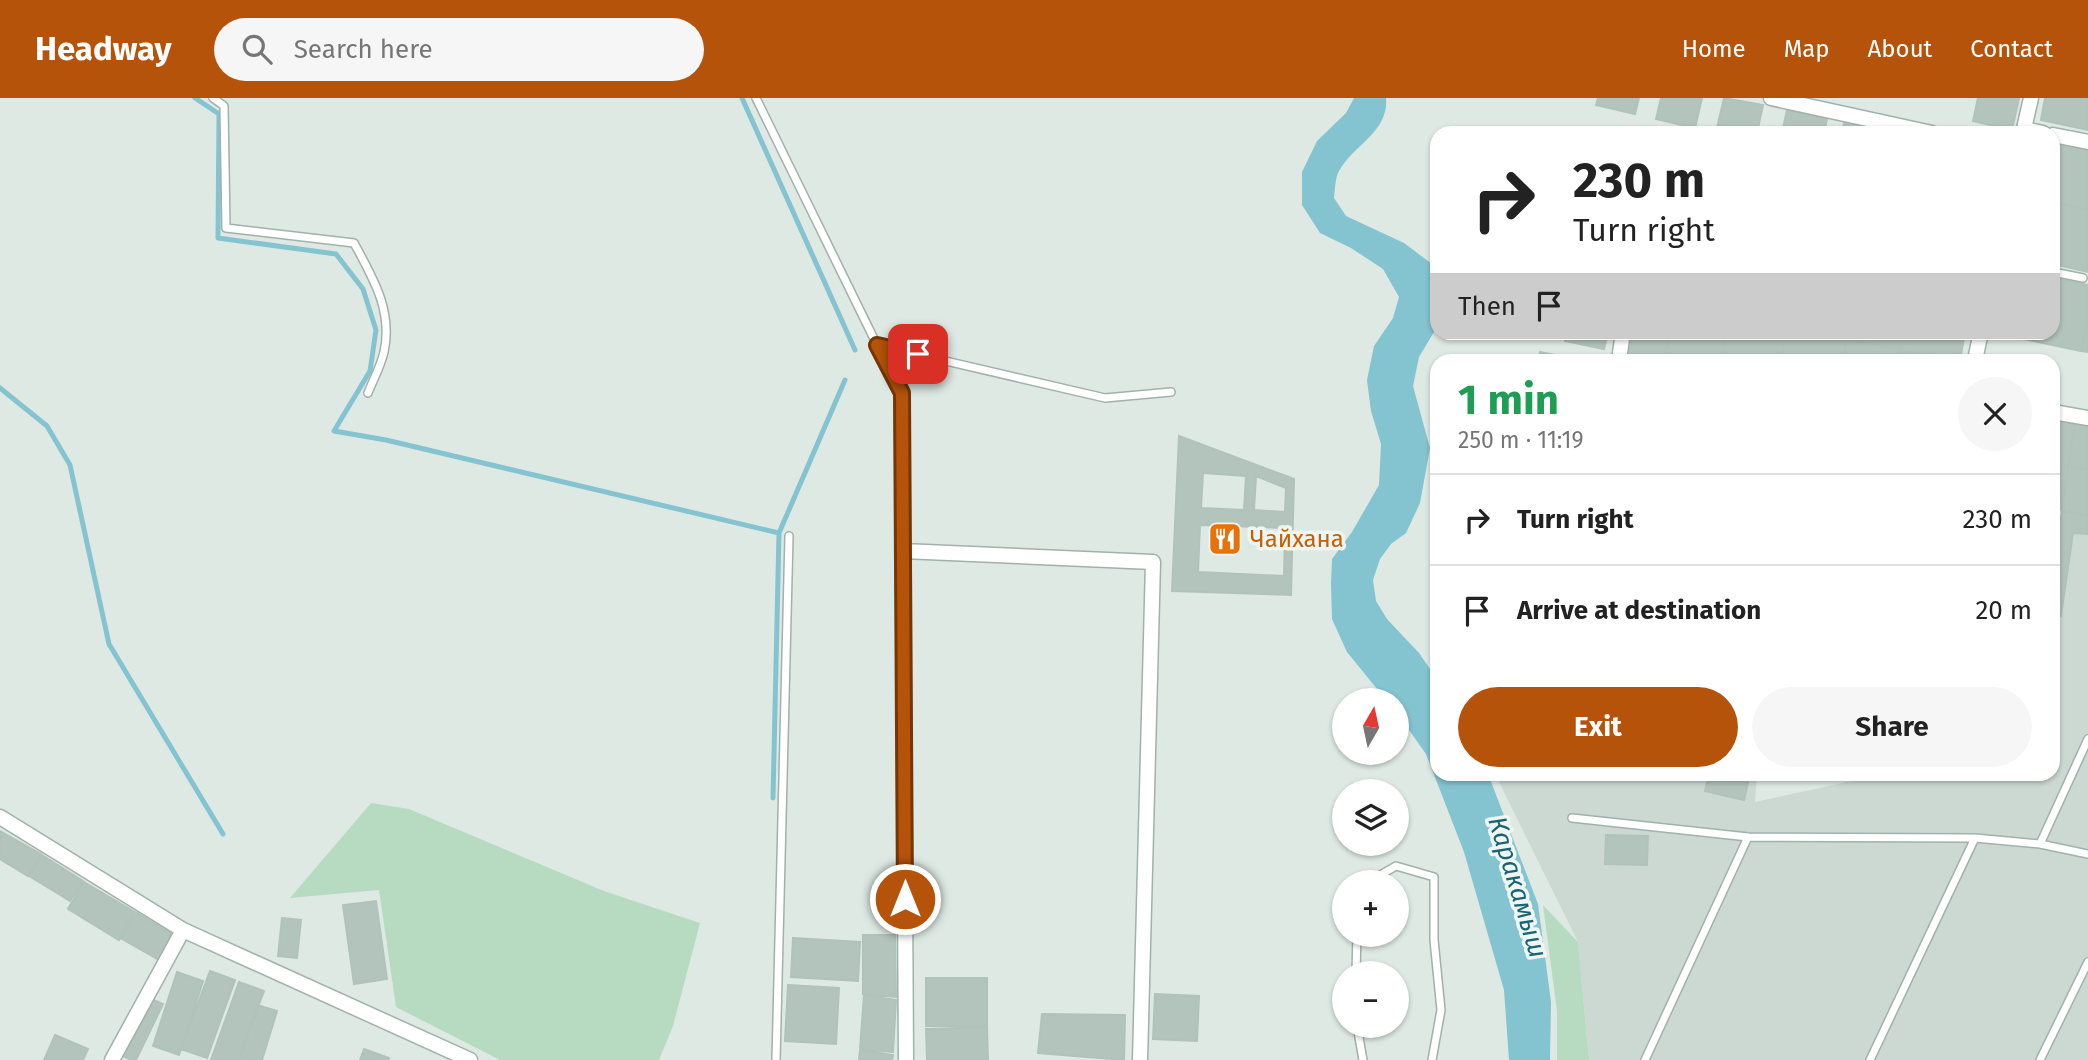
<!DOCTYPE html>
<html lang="en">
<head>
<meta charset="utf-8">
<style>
	body { margin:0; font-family:"Fira Sans",sans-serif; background:#f6f6f6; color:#222; height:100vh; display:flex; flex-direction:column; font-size:26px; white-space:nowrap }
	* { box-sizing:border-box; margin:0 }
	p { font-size:23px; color:#767676 }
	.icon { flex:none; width:38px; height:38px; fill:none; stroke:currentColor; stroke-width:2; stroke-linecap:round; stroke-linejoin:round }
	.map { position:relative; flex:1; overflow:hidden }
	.drawer { position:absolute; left:1430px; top:256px; width:630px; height:427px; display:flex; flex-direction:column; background:#fff; border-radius:21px; box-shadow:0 2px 5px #0004 }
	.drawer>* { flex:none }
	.banner { position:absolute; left:1430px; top:28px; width:630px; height:214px; border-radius:21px; box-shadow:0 2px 5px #0004; background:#fff; color:#222; overflow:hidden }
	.needle { width:46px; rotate:9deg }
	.buttons { position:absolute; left:1332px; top:590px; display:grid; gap:14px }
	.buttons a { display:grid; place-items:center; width:77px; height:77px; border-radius:50%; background:#fff; box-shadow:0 2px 5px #0004; font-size:35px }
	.pin { position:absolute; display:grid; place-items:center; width:60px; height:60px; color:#fff; margin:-30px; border-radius:14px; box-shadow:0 4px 10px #0006 }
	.me { position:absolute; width:77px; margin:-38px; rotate:0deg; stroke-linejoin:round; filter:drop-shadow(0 0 5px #0008) }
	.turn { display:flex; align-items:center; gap:24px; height:147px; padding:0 28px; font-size:32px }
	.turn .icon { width:91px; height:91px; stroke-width:2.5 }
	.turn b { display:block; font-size:49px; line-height:60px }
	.then { display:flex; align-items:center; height:66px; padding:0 28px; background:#0003; gap:14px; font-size:26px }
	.round { display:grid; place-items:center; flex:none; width:74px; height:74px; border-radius:37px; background:#f6f6f6 }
	.summary { display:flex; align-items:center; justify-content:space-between; height:119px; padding:0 28px }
	h1 { font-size:42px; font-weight:700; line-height:52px; color:#1e9e55 }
	.button { display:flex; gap:14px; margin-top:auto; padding:14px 28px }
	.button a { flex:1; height:80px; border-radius:42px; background:#b45309; color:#fff; font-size:28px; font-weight:700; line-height:80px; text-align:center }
	.button a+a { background:#f6f6f6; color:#222 }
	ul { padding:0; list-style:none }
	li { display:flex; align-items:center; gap:21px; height:91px; padding:0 28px; border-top:2px solid #e0e0e0 }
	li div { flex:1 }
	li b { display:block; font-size:26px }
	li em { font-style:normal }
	header { display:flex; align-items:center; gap:42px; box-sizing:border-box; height:98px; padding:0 35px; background:#b45309; color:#fff }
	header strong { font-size:33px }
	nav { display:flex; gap:38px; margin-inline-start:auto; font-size:24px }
	.search { width:490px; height:63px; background:#f6f6f6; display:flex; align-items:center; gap:18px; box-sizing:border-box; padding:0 24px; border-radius:38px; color:#767676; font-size:26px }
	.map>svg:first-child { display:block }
	.built { fill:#ccd9d3 }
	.green { fill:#b6dbc1 }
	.water { fill:#84c3d0 }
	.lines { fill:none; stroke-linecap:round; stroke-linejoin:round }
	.stream { stroke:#84c3d0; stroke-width:5 }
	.building { fill:#b3c4bd; stroke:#b0c3bb; stroke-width:2; fill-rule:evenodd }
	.service-casing { stroke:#a1b1ab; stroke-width:10 }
	.minor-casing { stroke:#a1b1ab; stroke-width:17 }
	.service { stroke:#fff; stroke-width:7 }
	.minor { stroke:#fff; stroke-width:14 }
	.route-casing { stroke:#753606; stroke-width:18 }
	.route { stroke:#b45309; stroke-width:12 }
	.labels { text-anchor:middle; stroke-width:7; stroke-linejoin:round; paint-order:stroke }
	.food-label { font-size:24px; fill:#c56008; stroke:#eef6f2; text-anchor:start }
	.water-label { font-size:26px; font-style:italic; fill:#1a6374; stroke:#eef6f2 }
</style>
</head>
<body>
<header>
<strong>Headway</strong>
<div class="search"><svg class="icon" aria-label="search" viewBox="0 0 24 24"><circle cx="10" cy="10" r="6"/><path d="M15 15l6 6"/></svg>Search here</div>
<nav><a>Home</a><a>Map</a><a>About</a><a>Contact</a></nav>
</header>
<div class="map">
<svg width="2088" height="962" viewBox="0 0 2088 962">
	<rect width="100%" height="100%" fill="#dee9e4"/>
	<path class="built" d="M2062,413L2088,418V962H1589L1578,844L1495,676H1757L1755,704L1884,676H2053V463Z"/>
	<path class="green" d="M371,705L409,711L604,793L700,825L673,928L659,962H500L396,909L379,792L290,800Z
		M1543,807L1578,844L1589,962H1557V913Z"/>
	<path class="water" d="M1354,0H1386C1389,34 1353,47 1339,73C1335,80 1335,92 1334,100L1346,118L1404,145L1432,166L1437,176V229L1419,259L1413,288L1430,350L1420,405L1406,435L1391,446L1380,461L1373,482L1376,503L1387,521L1419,555L1437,581V676H1488L1538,806L1551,904L1550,962H1509L1504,892L1464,754L1426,656L1397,615L1396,602H1386L1347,554L1332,521L1331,486L1332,461L1352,434L1379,387L1381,346L1371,313L1367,282L1374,248L1393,220L1399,199L1383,171L1351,150L1320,135L1302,107V74L1317,43L1346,15Z"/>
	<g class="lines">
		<path class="stream" d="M195,0L219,16L218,140L336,156L363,191L376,232L370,273L334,333L386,342L779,435
			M742,0L855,252
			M0,290L47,328L70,367L109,546L223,736
			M773,700L779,435L845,282"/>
	</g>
	<path class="building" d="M1598,0H1639L1635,16L1596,7Z
		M1661,0H1702L1695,30L1656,21Z
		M1724,0L1763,7L1757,35L1716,34Z
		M1978,0H2019L2012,32L1973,23Z
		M2045,0H2088V32L2041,22Z
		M1787,12L1827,21L1824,35H1782Z
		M1844,25L1883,34V35H1842Z
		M2053,42L2088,50V112L2053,104Z
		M2053,104L2088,112V174L2053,166Z
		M2053,180L2088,187V221L2081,253L1999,236L2053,234Z
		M2088,221V254L2081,253Z
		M1566,234H1608L1604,251L1565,243Z
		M1629,234H1673L1662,262H1624Z
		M1673,234H1727L1721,262H1662Z
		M1727,234H1787L1781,262H1721Z
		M1787,234H1816L1847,241L1843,262H1781Z
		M1816,234H1849L1847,241Z
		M1849,234H1904L1900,252L1847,241Z
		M1904,234H1965L1960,262L1900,252Z
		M1847,241L1900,252L1898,262H1843Z
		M1900,252L1951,262H1898Z
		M1540,254L1578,262H1538Z
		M2053,320L2075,325L2068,368L2053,365Z
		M2075,325L2088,327V372L2068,368Z
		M1179,338L1294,381L1291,497L1172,493ZM1203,375L1246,378L1244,412L1201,410ZM1256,378L1286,390L1285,414L1254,412ZM1200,427L1285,430L1284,478L1198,474Z
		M2053,365L2068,368L2062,412L2053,410Z
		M2068,368L2088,372V417L2062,412Z
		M2062,413L2088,418V436L2073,435L2061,518L2053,517V469Z
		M1709,676H1750L1744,702L1705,693Z
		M0,733L41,756L28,778L0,761Z
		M1606,737L1648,738L1647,767L1605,766Z
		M42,757L83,783L70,803L29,778Z
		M84,784L135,814L119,842L68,811Z
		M376,803L387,881L354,886L343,807Z
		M137,815L174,837L159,862L122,841Z
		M282,820L301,822L297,860L278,858Z
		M863,837H895L896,899L863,896Z
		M793,840L860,844L858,883L791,879Z
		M210,873L235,882L207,960L181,951Z
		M177,874L203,883L179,957L153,948Z
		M926,880H987V928H926Z
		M239,884L264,893L238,962H211Z
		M788,887L839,890L836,946L785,943Z
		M1155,896L1199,898L1197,943L1153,941Z
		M864,897L896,902L893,954L860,951Z
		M149,900L163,906L136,962H131L121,957Z
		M257,907L277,913L262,962H240Z
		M1042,916L1125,917L1124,962L1038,955Z
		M987,929L988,962H927L926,931Z
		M55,937L88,951L83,962H44Z
		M364,951L389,960L388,962H360Z
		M860,952L893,957L892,962H859Z"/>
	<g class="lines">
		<defs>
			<path id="service" d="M213,0L224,8L226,130L354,145C373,180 393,213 384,254C381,268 373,282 368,295
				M756,0L877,247L1105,300L1171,294
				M2053,174L2083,180
				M1572,720L1748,739L1975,740L2040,746L2088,756
				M2040,746L2088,641
				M1368,784L1396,768L1434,779V842L1441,912L1432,962
				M1356,875L1357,836
				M1357,928L1363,962
				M776,962L789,438
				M1645,962L1748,739
				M1870,962L1975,740
				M2040,962L2088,864"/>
			<path id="minor" d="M1771,0L1932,35
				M2024,31L2043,35
				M2023,35L2031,0
				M2053,37L2088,44
				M877,247L902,295L906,962
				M1619,262L1623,234
				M1975,262L1981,234
				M2053,314L2088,320
				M903,453L1153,464L1140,962
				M0,719L183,832L470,962
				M112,962L183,832"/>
		</defs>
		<use href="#service" class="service-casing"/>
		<use href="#minor" class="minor-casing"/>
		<use href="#service" class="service"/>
		<use href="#minor" class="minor"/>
	</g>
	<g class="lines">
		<defs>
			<path id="route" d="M905,801L902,295L877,247L918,256"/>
		</defs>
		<use href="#route" class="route-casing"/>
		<use href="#route" class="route"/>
	</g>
	<defs>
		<symbol id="restaurant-square" viewBox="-11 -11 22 22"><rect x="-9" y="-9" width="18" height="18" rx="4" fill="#e8710a" stroke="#eef6f2"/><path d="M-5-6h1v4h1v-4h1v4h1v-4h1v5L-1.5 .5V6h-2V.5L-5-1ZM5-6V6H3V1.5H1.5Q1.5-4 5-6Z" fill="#fff"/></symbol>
	</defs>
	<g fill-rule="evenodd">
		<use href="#restaurant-square" x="1206" y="422" width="38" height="38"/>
	</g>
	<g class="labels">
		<g class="food-label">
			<text x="1250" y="449">Чайхана</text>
		</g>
		<g class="water-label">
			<text transform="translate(1518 789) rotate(73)" y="9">Каракамыш</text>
		</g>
	</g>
</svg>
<div class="buttons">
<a><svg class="needle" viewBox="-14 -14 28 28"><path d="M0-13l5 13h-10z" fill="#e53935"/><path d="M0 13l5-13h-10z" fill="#767676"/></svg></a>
<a><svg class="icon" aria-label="layers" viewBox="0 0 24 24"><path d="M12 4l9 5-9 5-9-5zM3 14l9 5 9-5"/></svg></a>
<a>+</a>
<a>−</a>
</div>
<div class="pin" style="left:918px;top:256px;background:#d93025"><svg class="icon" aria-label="arrive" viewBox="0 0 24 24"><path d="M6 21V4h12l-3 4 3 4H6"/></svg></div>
<svg class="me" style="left:905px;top:801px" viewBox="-20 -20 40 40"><circle r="17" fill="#b45309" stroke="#fff" stroke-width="3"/><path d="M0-11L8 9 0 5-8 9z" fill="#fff"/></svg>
<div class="banner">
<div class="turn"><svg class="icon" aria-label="right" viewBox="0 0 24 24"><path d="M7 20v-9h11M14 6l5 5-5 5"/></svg><div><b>230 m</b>Turn right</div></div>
<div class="then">Then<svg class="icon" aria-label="arrive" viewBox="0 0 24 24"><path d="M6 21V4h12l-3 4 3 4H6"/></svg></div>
</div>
<section class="drawer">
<div class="summary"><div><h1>1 min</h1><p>250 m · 11:19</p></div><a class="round"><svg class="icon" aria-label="close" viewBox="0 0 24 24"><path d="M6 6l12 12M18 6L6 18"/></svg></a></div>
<ul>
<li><svg class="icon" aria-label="right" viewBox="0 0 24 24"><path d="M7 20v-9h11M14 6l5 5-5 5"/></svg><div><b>Turn right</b></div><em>230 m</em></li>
<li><svg class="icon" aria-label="arrive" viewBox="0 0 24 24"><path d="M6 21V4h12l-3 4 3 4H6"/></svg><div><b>Arrive at destination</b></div><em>20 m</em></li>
</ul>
<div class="button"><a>Exit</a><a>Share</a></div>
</section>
</div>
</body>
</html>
